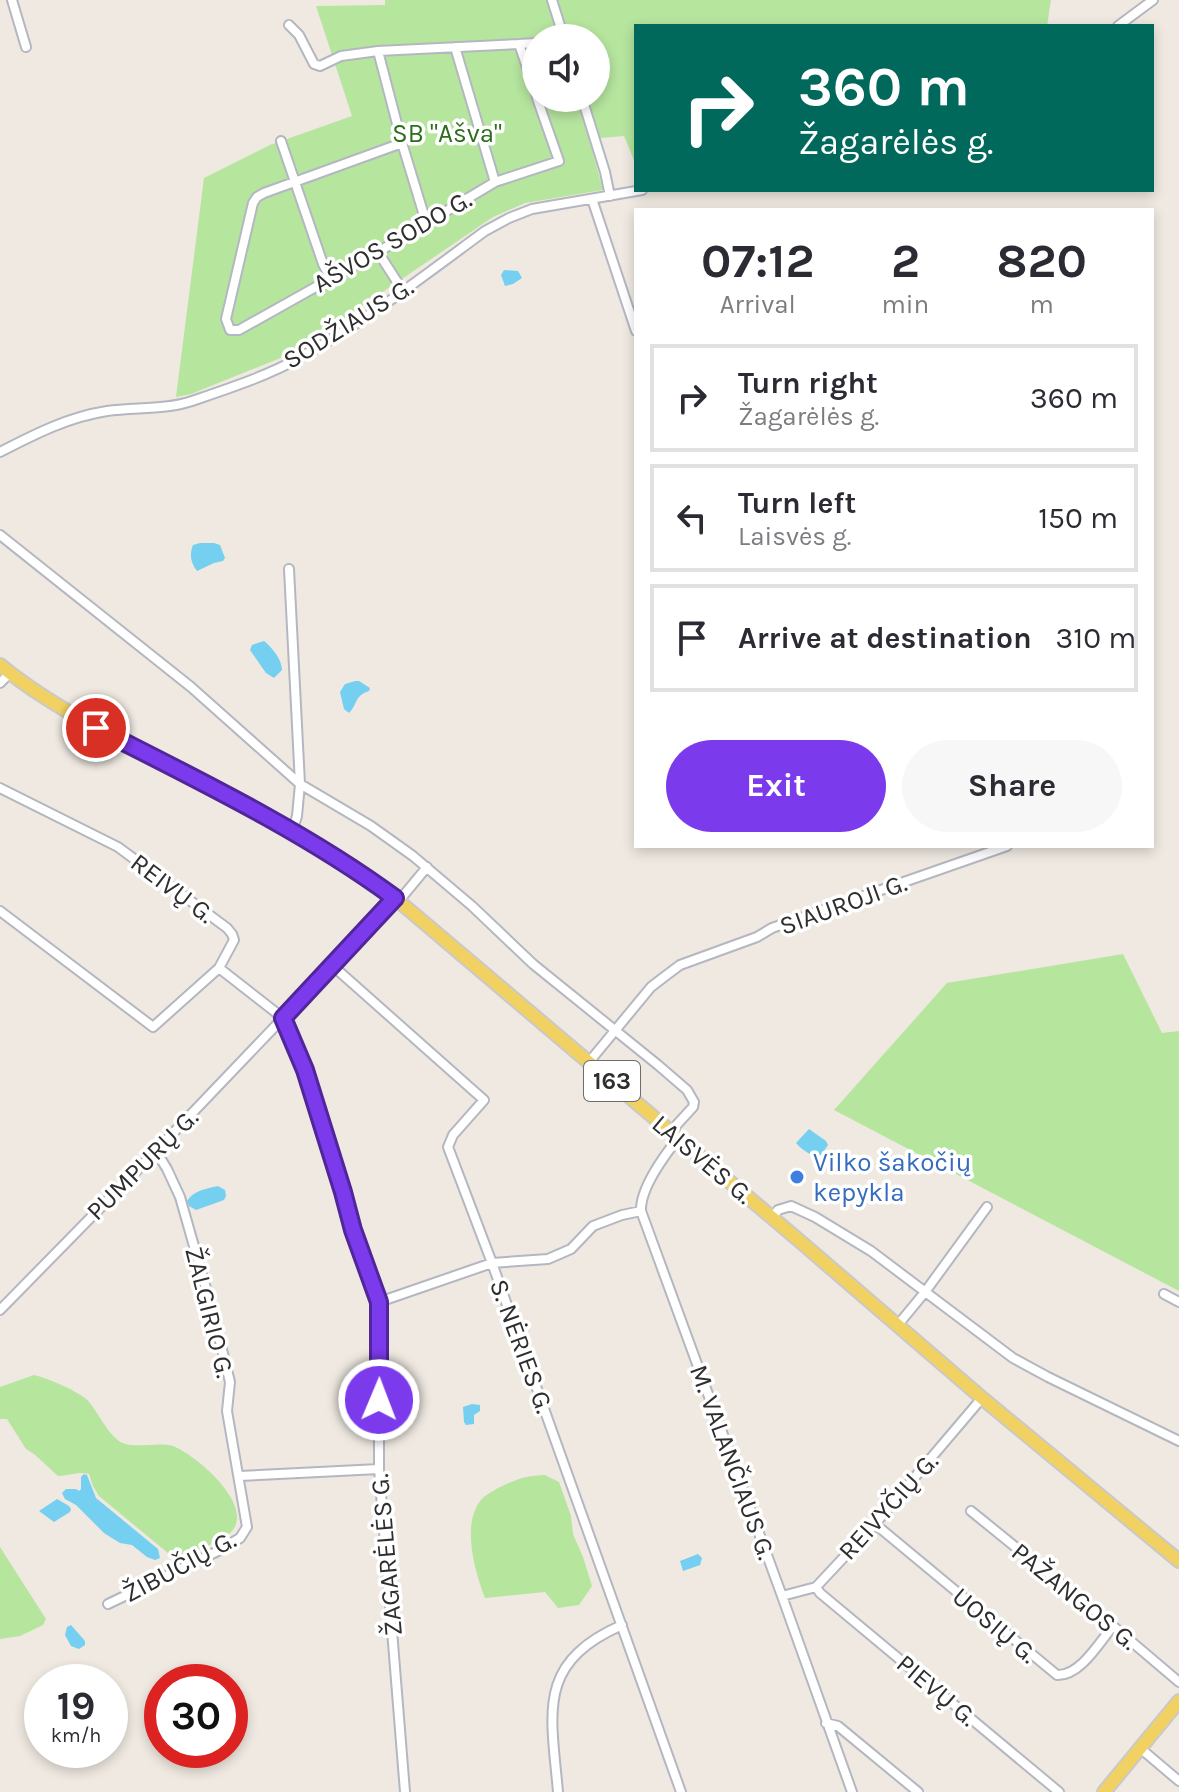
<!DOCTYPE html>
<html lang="en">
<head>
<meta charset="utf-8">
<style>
	body { margin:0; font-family:Karla,sans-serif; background:#f7f7f7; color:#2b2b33; height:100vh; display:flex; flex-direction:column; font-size:30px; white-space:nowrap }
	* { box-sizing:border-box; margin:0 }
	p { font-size:26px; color:#7c7c81 }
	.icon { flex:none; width:44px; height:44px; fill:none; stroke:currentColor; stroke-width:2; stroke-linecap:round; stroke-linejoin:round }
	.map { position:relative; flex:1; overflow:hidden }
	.drawer { position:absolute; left:634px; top:208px; width:520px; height:640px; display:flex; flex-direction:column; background:#fff; border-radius:0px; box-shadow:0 4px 12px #0003 }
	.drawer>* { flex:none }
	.hud { position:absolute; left:634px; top:24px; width:520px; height:168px; border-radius:0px; box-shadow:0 4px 12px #0003; background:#00695c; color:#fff; overflow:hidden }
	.controls { position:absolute; left:522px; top:24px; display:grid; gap:16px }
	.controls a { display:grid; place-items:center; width:88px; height:88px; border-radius:50%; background:#fff; box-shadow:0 4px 12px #0003; font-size:40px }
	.speed { position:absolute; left:24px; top:1664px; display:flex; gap:16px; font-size:40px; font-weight:700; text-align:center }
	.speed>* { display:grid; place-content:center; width:104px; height:104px; border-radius:50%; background:#fff; box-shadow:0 4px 12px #0003; line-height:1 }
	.speed small { font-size:20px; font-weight:400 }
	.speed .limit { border:12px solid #d22; background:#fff; color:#111 }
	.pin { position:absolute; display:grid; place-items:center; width:68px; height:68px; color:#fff; margin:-34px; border:4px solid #fff; border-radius:50%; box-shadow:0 2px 8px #0007 }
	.me { position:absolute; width:88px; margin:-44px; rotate:1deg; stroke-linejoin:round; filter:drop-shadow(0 0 6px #0008) }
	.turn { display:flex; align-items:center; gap:28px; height:168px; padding:0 32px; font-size:36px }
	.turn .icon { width:104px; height:104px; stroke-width:2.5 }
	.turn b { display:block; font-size:56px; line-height:68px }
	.eta { display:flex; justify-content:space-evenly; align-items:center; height:136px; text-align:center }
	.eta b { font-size:48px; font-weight:700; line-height:56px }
	.action { display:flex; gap:16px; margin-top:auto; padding:16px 32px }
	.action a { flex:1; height:92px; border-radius:48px; background:#7c3aed; color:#fff; font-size:32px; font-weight:700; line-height:92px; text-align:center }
	.action a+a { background:#f7f7f7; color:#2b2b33 }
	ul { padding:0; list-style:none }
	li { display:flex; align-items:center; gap:24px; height:108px; margin:0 16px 12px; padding:0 16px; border:4px solid #e1e1e2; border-radius:0px }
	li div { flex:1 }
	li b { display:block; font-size:30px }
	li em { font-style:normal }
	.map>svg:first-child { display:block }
	.green { fill:#b6e59e; fill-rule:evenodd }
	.water { fill:#75cff0 }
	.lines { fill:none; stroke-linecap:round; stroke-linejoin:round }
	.minor-casing { stroke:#b4b7c1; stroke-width:12 }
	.primary-casing { stroke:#c9c9c9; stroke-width:16 }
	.minor { stroke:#fff; stroke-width:8 }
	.primary { stroke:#f2d163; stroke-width:12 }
	.route-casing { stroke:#51269a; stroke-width:20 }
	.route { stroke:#7c3aed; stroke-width:14 }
	.shop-dot { fill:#3f7fe0; stroke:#fff; stroke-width:3 }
	.labels { text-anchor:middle; stroke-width:7; stroke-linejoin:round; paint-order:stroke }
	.shield { fill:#fff; stroke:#6d6d6d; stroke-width:2 }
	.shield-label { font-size:24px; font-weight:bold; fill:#2e2e2e }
	.park-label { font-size:26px; fill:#2c6e1b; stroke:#fff }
	.street-label { font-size:26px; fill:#2e2e2e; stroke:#fff }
	.shop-label { font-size:26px; fill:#366cbe; stroke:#fff; text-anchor:start }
</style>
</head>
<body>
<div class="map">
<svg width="1179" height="1792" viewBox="0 0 1179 1792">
	<rect width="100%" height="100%" fill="#efe9e1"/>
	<path class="green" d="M385,0H1051L1047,26H636V165L624,136L589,139L603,190L525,203L493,217L293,353L191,394L176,397L204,178L270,145L352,116L316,6L385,5ZM536,38H596V98H536Z
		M1123,954L1162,1033L1179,1031V1291L834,1110L947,983Z
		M34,1375C47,1378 81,1392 89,1402C99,1414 106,1431 119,1441C131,1450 157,1441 173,1446C196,1455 258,1507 230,1533C218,1545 190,1551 174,1558L99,1496L93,1486L89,1474C77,1471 70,1476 58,1476L34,1454L26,1449L7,1419H0V1387Z
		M545,1475L559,1482L571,1516L573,1534L583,1557L592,1586L579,1605L558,1608L545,1592L485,1598C475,1572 461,1524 481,1500C487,1492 516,1479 526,1477C532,1476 539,1475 545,1475Z
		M0,1547L46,1619L43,1625L20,1636L0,1639Z"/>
	<path class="water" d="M504,270L518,271L522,278L513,284L505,286L501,275Z
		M200,543H214L220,545L225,558L223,561L214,563L197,571C191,563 189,555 193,545Z
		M264,641C272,647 282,660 282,670L274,678L266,673L250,650L252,645Z
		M355,681H359L370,688L369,691C354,696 358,704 349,713L344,709L340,692L345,684Z
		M809,1129L826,1141L828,1145L821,1155C813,1158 802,1150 796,1143Z
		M218,1186L225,1190L226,1196L224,1200L196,1210L189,1206L187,1201C194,1190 206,1189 218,1186Z
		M472,1404L480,1405V1411L474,1415V1424L466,1425L464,1422L463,1407Z
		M84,1474L87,1475L96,1498L158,1549L160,1558L155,1560L147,1557L132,1545L120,1543L104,1533L76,1505L65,1499L62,1493L66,1489H76L79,1491L81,1489V1477Z
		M57,1499L69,1506L71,1509L70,1512L54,1522L39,1511Z
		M698,1554L702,1558L700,1565L683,1571L680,1561Z
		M71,1625L85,1641V1645L79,1649L71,1646L65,1635L67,1627Z"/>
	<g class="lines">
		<defs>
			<path id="minor" d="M12,0L26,47
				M552,0L564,38
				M289,25L299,35L314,64L320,66L341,56L378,51L519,44L536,94
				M1118,26L1153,0
				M519,44L536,43
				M455,47L495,182
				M378,51L402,143L426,222
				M582,98L605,172L610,196
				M281,141L323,264L330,277
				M402,143L264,193L257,197L253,203L226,319L230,330H239L378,252L495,182L559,161L537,98
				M592,199L636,331
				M378,252L403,291
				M0,452C35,434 68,417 107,411C135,407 165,410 192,401C227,389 267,376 299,358C365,322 425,275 485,231L509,218L532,209L642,190
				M0,535L191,687L300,784L371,826L413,856L472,906L533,964L658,1065L687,1090L694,1102L693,1107L671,1131
				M289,569L300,784L297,816L292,832
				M0,683L10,673
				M0,788L118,847L227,928L232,934L234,940L219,968L153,1027L0,911
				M395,898L283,1018L305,1070L343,1192L353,1230L379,1302V1469L405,1792
				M398,902L427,867
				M333,966L484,1100L453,1135L448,1147L492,1263L681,1792
				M589,1062L651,987L664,977L680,965L757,937L772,928L1007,846
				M678,1138C665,1155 640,1188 641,1211L782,1596L852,1792
				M772,1218L778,1210L791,1206L815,1217L871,1251L1013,1358L1048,1377L1179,1441
				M1164,1294L1179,1302
				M379,1302L492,1263L548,1259L571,1249L593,1226L622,1215L641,1211
				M0,1310L156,1151L283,1018L219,968
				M897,1326L925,1292L987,1207
				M239,1476L379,1469
				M971,1511L1113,1626L1179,1682
				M875,1524L1057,1675C1080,1676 1099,1643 1113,1626
				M816,1587L820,1593L1059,1792
				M782,1596L816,1587L875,1524L982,1398
				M108,1604L218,1551L240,1538L247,1527L227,1411L230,1382L213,1313L180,1197L167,1169L156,1151
				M826,1723L838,1726L918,1792
				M1140,1748L1179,1781
				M558,1792C551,1712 536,1663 622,1625"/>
			<path id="primary" d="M0,665C46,703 99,729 152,757C235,800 320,842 395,898L802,1243L982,1398L1179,1561
				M1104,1792L1179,1701"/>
		</defs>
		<use href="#minor" class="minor-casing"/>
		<use href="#primary" class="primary-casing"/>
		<use href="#minor" class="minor"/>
		<use href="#primary" class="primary"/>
	</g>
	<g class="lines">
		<defs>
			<path id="route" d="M96,728C196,779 304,831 395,898L283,1018L305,1070L343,1192L353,1230L379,1302V1400"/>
		</defs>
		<use href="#route" class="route-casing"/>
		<use href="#route" class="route"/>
	</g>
	<circle class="shop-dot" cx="797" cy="1177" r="8"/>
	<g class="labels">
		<rect class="shield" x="584" y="1061" width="56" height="40" rx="6"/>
		<g class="shield-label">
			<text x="612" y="1089">163</text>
		</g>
		<g class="park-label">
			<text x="447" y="142">SB "Ašva"</text>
		</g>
		<g class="street-label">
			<text transform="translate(392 241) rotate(-30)" y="9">AŠVOS SODO G.</text>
			<text transform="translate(348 323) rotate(-32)" y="9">SODŽIAUS G.</text>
			<text transform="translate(173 888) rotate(37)" y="9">REIVŲ G.</text>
			<text transform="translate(843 904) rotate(-20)" y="9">SIAUROJI G.</text>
			<text transform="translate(703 1159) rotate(40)" y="9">LAISVĖS G.</text>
			<text transform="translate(142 1164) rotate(-45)" y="9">PUMPURŲ G.</text>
			<text transform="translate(210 1312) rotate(76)" y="9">ŽALGIRIO G.</text>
			<text transform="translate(522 1346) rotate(70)" y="9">S. NĖRIES G.</text>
			<text transform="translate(733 1462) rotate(70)" y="9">M. VALANČIAUS G.</text>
			<text transform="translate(888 1506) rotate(-48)" y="9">REIVYČIŲ G.</text>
			<text transform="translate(386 1555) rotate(-95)" y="9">ŽAGARĖLĖS G.</text>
			<text transform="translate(179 1566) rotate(-28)" y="9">ŽIBUČIŲ G.</text>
			<text transform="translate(1075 1596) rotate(39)" y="9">PAŽANGOS G.</text>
			<text transform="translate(995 1625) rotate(40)" y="9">UOSIŲ G.</text>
			<text transform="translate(937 1690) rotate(40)" y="9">PIEVŲ G.</text>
		</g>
		<g class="shop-label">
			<text x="813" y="1171">Vilko šakočių<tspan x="813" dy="30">kepykla</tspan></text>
		</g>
	</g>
</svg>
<div class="controls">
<a><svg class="icon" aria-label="sound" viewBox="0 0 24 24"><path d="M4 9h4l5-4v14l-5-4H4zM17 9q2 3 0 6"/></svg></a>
</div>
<div class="speed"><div>19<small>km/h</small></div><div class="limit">30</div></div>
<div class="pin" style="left:96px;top:728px;background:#d93025"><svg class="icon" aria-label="arrive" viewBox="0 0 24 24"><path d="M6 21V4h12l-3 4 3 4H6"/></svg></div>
<svg class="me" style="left:379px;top:1400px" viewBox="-20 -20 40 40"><circle r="17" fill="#7c3aed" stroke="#fff" stroke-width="3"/><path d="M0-11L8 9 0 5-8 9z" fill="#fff"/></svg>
<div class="hud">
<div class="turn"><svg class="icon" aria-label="right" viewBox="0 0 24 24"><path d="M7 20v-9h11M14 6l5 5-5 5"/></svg><div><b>360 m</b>Žagarėlės g.</div></div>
</div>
<section class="drawer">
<div class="eta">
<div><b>07:12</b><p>Arrival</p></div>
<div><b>2</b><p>min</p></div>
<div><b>820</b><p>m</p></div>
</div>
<ul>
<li><svg class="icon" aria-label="right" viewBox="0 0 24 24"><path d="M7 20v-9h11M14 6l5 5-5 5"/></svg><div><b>Turn right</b><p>Žagarėlės g.</p></div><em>360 m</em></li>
<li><svg class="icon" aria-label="left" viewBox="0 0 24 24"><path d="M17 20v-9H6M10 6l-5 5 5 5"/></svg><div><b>Turn left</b><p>Laisvės g.</p></div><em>150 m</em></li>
<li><svg class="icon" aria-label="arrive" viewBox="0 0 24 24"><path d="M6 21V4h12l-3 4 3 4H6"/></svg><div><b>Arrive at destination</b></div><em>310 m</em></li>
</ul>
<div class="action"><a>Exit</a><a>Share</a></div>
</section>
</div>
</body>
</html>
